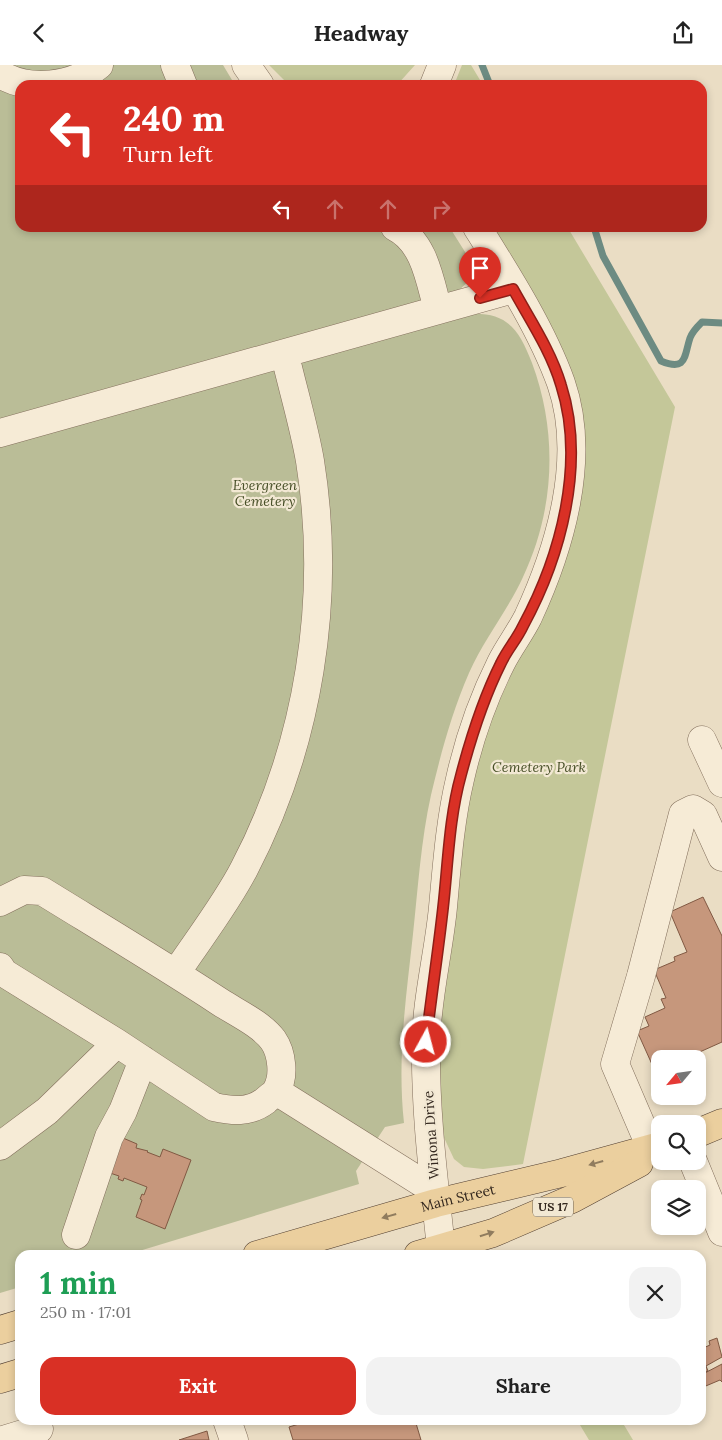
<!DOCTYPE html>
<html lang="en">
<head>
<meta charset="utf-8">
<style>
	body { margin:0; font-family:Lora,serif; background:#f2f2f2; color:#222; height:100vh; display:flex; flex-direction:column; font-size:19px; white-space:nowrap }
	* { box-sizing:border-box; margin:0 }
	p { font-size:16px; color:#767676 }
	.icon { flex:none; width:28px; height:28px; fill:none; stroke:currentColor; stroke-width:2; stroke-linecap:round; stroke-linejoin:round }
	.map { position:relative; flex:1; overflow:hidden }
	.details { position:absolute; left:15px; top:1185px; width:691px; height:175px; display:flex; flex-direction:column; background:#fff; border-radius:15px; box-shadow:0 2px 8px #0003 }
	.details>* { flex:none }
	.hud { position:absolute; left:15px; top:15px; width:692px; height:152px; border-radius:15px; box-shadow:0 2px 8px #0003; background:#d93025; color:#fff; overflow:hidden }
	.needle { width:32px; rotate:241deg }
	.controls { position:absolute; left:651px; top:985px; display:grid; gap:10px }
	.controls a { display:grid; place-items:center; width:55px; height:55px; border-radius:10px; background:#fff; box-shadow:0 2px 8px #0003; font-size:25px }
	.pin { position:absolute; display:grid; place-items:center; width:42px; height:42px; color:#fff; margin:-51px -21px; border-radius:50% 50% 50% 0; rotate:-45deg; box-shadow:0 0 5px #0007 }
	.pin .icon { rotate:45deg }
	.me { position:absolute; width:55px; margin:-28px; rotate:7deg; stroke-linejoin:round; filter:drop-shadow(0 0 4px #0008) }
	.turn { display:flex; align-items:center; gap:18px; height:105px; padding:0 25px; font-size:22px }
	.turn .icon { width:65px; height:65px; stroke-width:2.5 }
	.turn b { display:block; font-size:35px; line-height:42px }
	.lanes { display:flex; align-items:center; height:48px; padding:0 25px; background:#0003; justify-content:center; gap:25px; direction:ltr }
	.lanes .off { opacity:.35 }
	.round { display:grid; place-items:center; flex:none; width:52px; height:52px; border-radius:15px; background:#f2f2f2 }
	.overview { display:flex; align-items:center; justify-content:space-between; height:85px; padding:0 25px }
	h1 { font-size:30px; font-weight:800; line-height:38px; color:#1e9e55 }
	.button { display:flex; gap:10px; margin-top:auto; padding:10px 25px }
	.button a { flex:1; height:58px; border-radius:15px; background:#d93025; color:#fff; font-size:20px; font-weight:800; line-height:58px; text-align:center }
	.button a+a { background:#f2f2f2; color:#222 }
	header { display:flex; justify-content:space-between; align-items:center; height:65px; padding:0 25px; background:#fff; font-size:22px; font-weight:800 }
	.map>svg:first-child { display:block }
	.green { fill:#c4c799 }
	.cemetery { fill:#babd97 }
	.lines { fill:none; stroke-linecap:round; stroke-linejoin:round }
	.stream { stroke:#6d8b82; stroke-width:7 }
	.building { fill:#c6977c; stroke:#815943 }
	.minor-casing { stroke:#836f5c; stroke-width:29 }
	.major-casing { stroke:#513e30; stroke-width:29 }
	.minor { stroke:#f6ebd6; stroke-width:28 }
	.major { stroke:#ebcf9e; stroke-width:28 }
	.oneway { fill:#907c5e }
	.route-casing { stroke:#8d1f18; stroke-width:12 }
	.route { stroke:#d93025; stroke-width:9 }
	.labels { text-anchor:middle; stroke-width:4.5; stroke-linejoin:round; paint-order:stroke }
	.shield { fill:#f2e8d3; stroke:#6d6255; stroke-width:1 }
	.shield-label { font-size:12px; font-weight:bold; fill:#34281f }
	.park-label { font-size:14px; font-style:italic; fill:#474f27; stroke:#f2e8d3 }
	.street-label { font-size:14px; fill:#34281f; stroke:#f2e8d3 }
</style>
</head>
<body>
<header><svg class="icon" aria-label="back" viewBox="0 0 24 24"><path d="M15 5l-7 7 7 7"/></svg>Headway<svg class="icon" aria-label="share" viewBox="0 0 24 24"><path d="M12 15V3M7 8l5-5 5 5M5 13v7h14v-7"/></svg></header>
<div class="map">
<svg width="722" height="1375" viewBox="0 0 722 1375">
	<rect width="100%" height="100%" fill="#eaddc4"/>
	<path class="green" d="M269,0H415L397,20H289Z
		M462,0H471L483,20H454Z
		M493,163H568L675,342L523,1099L483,1104L464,1102L454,1094L440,1064L436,986L462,782L478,683L517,597L559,514L580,417L579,351Z
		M577,1355H621L633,1375H589Z"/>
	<path class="cemetery" d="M0,0H223L235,20H20V162L450,163L472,198L470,215L458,226L469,249C507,247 519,264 532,298C558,368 555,444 523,512C508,545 484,574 469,608C452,647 441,688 431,730C421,775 418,823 413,869C406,934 397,993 404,1058L385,1062L356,1106L359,1119L126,1190H20V1222L0,1228Z"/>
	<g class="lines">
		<path class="stream" d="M482,0L490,20
			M594,162L603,191L661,296C687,307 684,291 690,273C692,267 698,261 702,257L722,258"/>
	</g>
	<path class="building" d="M703,832L722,871V977L684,994H660V1004L655,1006L637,966L649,961L645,952L665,943L661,934L666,933L654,905L675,896L674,892L687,887L670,847Z
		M123,1073L137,1079L136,1083L148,1086L147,1087L160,1092L163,1084L191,1095L165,1164L136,1152L142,1135L140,1134L142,1129L144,1130L147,1122L124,1113L123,1116L118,1114L119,1111L110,1108Z
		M717,1273L722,1292L706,1301L708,1306L701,1309V1284L710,1280L709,1276Z
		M722,1299V1317L720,1315L701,1323V1310Z
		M312,1355H415L421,1375H293L289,1362Z
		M207,1366L209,1375H179Z"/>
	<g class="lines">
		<defs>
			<path id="minor" d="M175,0L183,20
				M246,0L260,20
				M0,9C29,27 73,22 99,0
				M434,20L442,0
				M395,162C425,177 430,217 438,245
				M0,368L513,224
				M702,675L722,718
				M0,837L24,825L42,826C102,863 162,899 220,937C237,948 261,959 273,975C282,988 285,1012 276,1026C274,1029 268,1033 265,1036C249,1048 232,1046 214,1042L117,978L4,908L0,902
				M176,908C198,875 226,839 244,804C309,680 332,534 310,396C304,361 293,325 285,290
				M276,1026L435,1126
				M0,1081L47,1046L117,978
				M651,1083L615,999L641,911L683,749L693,744L703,750L722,792
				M693,1096L722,1167
				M76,1170L109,1072L123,1046L143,995
				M441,1183C434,1116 425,1048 426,980C426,936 439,886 443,842C447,799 450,756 460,714C469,674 483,634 501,598C509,582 520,568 528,552C560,483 587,393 561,318C542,265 507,210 477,162
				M227,1355L234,1375
				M3,1375L39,1364"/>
			<g id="major">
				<path d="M698,1068L722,1058"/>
				<path id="s1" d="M257,1190L436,1138L562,1108L660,1081"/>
				<path d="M418,1190L493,1168L572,1134L639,1098"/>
				<path d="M0,1265L20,1259"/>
				<path d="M0,1314L20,1308"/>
			</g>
		</defs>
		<use href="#minor" class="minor-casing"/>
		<use href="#major" class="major-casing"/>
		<use href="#minor" class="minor"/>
		<use href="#major" class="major"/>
	</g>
	<defs><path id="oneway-solid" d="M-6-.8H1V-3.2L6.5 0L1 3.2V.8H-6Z" transform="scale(1.25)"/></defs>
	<g class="oneway">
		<use href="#oneway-solid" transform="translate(596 1098) rotate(164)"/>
		<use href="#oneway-solid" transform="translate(389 1151) rotate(164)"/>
		<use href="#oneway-solid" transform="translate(487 1169) rotate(-18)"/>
	</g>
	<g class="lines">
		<defs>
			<path id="route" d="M426,977C431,933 438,888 443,843C448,799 449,753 461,710C471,672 483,634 501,598C507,585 517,574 523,561C561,491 586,398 561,320C551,286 530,255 513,224L480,233"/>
		</defs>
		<use href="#route" class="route-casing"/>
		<use href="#route" class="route"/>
	</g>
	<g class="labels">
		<rect class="shield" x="533" y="1132.5" width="40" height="19" rx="4"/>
		<g class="shield-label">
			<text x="553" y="1146">US 17</text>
		</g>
		<g class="park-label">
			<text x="265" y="425">Evergreen<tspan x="265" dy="16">Cemetery</tspan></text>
			<text x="539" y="707">Cemetery Park</text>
		</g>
		<g class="street-label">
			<text transform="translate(431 1070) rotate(-94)" y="5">Winona Drive</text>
			<text dy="5" stroke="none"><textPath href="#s1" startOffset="209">Main Street</textPath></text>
		</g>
	</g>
</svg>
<div class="controls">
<a><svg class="needle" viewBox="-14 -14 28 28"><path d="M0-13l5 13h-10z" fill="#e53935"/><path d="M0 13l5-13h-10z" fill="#767676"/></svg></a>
<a><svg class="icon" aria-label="search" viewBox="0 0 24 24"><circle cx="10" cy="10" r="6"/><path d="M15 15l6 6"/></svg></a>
<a><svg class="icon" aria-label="layers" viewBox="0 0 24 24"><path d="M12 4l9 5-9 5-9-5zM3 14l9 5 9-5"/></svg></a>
</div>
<div class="pin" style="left:480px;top:233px;background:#d93025"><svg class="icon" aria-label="arrive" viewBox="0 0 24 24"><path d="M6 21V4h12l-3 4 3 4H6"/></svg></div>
<svg class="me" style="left:426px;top:977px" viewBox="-20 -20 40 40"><circle r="17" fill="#d93025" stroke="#fff" stroke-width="3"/><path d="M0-11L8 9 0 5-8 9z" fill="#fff"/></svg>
<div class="hud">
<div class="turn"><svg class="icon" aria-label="left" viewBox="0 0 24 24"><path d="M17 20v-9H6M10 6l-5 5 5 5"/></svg><div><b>240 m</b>Turn left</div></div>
<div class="lanes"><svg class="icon" aria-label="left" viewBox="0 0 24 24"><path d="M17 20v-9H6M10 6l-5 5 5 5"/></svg><svg class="icon off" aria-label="ahead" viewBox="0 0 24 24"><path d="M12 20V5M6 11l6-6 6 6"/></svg><svg class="icon off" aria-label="ahead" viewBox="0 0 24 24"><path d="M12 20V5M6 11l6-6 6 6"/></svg><svg class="icon off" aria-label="right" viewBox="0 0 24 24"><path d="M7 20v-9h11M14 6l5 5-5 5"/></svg></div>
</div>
<section class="details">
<div class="overview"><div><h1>1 min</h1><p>250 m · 17:01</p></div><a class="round"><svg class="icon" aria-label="close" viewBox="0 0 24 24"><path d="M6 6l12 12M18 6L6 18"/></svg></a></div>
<div class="button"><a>Exit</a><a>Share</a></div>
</section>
</div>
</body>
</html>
